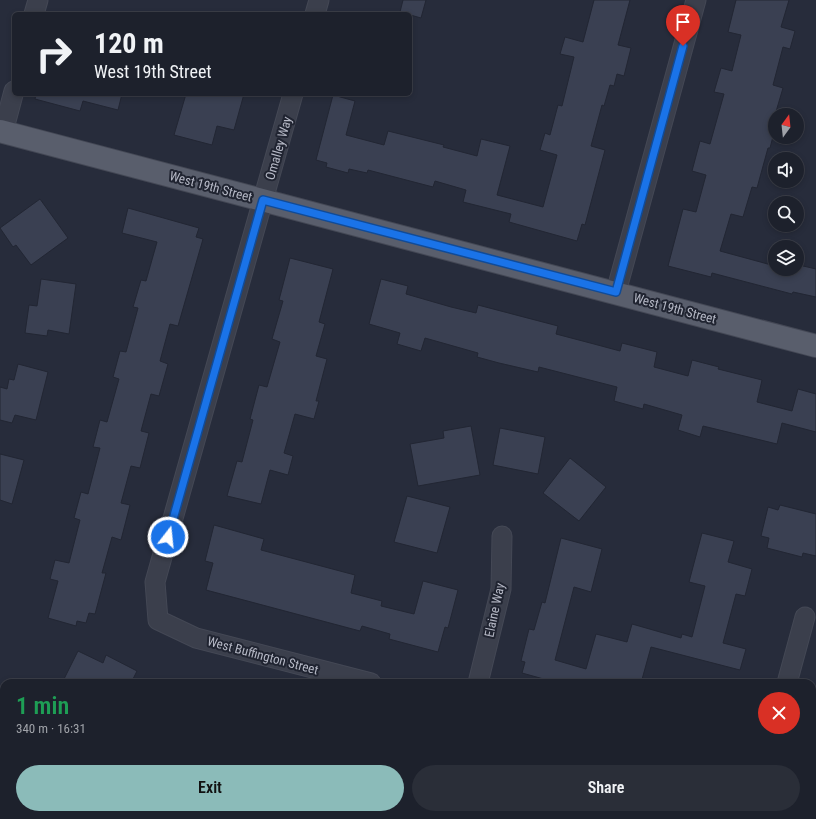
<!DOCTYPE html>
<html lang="en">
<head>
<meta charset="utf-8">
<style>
	body { margin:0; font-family:"Roboto Condensed",sans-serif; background:#2a2e38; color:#f1f3f6; height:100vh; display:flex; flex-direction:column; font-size:15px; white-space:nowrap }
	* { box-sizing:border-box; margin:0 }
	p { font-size:13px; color:#a0a3a9 }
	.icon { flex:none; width:22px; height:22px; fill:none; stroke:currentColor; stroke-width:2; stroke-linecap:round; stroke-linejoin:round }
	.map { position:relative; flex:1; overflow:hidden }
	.details { position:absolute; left:0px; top:679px; width:816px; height:140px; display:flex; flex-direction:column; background:#1d212c; border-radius:12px 12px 0 0; box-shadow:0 2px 6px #0003,0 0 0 1px #3b3e48 }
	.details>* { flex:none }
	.top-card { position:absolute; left:12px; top:12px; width:400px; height:84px; border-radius:6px; box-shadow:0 2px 6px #0003,0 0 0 1px #3b3e48; background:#1d212c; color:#f1f3f6; overflow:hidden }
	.needle { width:26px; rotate:15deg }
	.buttons { position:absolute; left:768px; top:108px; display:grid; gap:8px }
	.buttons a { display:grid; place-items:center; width:36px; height:36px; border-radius:50%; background:#1d212c; box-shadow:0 2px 6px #0003,0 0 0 1px #3b3e48; font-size:20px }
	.pin { position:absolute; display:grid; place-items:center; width:34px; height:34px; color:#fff; margin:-41px -17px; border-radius:50% 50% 50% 0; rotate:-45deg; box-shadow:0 0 4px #0007 }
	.pin .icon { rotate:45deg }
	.me { position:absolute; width:44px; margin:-22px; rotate:16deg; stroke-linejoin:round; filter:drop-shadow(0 0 3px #0008) }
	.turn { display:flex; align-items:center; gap:14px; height:84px; padding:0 16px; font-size:18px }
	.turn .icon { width:52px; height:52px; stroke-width:2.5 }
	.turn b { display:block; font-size:28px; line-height:34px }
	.round { display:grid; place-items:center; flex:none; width:42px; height:42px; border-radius:21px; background:#2a2e38 }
	.summary { display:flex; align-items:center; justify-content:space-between; height:68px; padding:0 16px }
	h1 { font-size:24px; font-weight:600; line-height:30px; color:#1e9e55 }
	.cta { display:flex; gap:8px; margin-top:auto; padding:8px 16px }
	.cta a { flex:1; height:46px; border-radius:24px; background:#8bbbb9; color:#111; font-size:16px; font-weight:600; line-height:46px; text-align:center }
	.cta a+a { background:#2a2e38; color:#f1f3f6 }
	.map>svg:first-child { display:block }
	.building { fill:#3a4052; stroke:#222633 }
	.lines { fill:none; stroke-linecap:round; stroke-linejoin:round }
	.minor-casing { stroke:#444855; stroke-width:21 }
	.major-casing { stroke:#444855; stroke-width:24 }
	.minor { stroke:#3b3f4c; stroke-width:19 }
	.major { stroke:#595e6c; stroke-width:22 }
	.route-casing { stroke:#114b97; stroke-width:10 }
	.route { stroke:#1a73e8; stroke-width:7 }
	.labels { text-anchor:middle; stroke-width:4; stroke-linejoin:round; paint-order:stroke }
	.street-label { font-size:13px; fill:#b7bac7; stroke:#202431 }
</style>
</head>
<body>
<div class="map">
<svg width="816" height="819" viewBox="0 0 816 819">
	<rect width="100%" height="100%" fill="#272c3b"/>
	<path class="building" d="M403,0H426L421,18L400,12Z
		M594,0H630L618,45L631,48L624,76L617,74L614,86L610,85L604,106L602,105L591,146L605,150L585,225L582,224L577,241L509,222L511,214L463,202L466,190L435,181L433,187L368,170L367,173L349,169L348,173L326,167L327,163L316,160L333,95L355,101L346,135L384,145L388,131L444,145L443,147L477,156L481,139L510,146L497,195L543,207L557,155L540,150L545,133L550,135L558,105L562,106L574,57L560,54L565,37L583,42Z
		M736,0H789L781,27L795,31L790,49L783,47L773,85L783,88L775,115V129L770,148H768L757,188L752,187L743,217L731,214L720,251L775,266V269L798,272L799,265L816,269V297L793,292L792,294L712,273L711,277L668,266L683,209L696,212L706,175L692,171L700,141L710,144L724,94L714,92L721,68L732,71L741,35L728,32Z
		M36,94H122L118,110L83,101L80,111L35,99Z
		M186,94H244L234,130L217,126L212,145L174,135Z
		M40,199L68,238L31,265L16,245L13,247L0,228Z
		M128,208L199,228L196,237L203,239L178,326L170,324L160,361L168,364L159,396L151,394L141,431L149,433L140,468L131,466L121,503L130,505L121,540L112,537L102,573H106L95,614L89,613L86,623L77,621L76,626L48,618L58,581L50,579L55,560L69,563L80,520L74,518L81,492L88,494L100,448L93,447L100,420L107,422L119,379L113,377L120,351L126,352L138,308L133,307L141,280L146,281L157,242L122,233Z
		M290,258L333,269L319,322L325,324L316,356L327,359L316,401H319L314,419L295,414L284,453L293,456L288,475L270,470L261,504L227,496L237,461L242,462L253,420L250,419L259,385L267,387L280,342L272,339L283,301L279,300Z
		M41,279L76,284L69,334L48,330L47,336L25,333L29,305L37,306Z
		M381,279L408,286L406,294L451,307L476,313L478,305L558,326L556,334L594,344L620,351L622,343L657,352L654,367L688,376L692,360L719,367L718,369L762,380L757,402L792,411L798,389L816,394V432L782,423L777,444L703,426L700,437L678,430L682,415L644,404L643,409L614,401L617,387L539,367L538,372L499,363L477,357L478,353L425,338L421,351L397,344L400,333L369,324Z
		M18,364L48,372L36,420L15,415L12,423L0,420V387L7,389L9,379L14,380Z
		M471,426L480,475L418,486L410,444L444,438L443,431Z
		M500,428L545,437L538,474L493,465Z
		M0,454L24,460L12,504L0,500Z
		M570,458L606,487L579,521L543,493Z
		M407,496L450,507L437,553L394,542Z
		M780,505L816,514V556L803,553L802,557L767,548L769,538L761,536L768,507L778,510Z
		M214,525L264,539L261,550L355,575L351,593L382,601L381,606L414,614L423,581L458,590L448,628L445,627L438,652L389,639L390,634L362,626L360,631L206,590L213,563L205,561Z
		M702,533L734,541L728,562L752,569L745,596L736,594L723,643L746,649L740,670L651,647L641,683L621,681V683H558L522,673L525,662L521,661L529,629L534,630L542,602L545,603L561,538L602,549L591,592L574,587L555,660L586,669L596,634L627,642L632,624L681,638L682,634L692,637L705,586L689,582Z
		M78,651L103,663L106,655L137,671L131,683H62Z"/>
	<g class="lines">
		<defs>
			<path id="minor" d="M34,14L38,0
				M315,14L319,0
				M293,94L155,582L158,620L196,638L371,683
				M3,132L14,91
				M616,292L696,0
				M478,683L501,589L502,536
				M787,683L805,617
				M812,795L816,796"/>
			<path id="major" d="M0,131L816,346"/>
		</defs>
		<use href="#minor" class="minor-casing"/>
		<use href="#major" class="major-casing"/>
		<use href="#minor" class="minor"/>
		<use href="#major" class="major"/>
	</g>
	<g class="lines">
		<defs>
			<path id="route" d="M168,537L263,200L616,292L683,46"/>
		</defs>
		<use href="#route" class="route-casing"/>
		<use href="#route" class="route"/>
	</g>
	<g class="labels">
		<g class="street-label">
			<text transform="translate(278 148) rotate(-74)" y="5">Omalley Way</text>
			<text transform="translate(211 186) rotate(15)" y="5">West 19th Street</text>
			<text transform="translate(675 308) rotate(15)" y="5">West 19th Street</text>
			<text transform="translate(494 610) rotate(-78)" y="5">Elaine Way</text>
			<text transform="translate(263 655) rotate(15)" y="5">West Buffington Street</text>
		</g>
	</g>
</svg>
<div class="buttons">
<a><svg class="needle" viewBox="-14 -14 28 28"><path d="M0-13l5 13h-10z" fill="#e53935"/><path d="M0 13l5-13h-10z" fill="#a0a3a9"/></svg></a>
<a><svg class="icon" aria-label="sound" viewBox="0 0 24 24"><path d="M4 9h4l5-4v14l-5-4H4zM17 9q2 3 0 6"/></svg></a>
<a><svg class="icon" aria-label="search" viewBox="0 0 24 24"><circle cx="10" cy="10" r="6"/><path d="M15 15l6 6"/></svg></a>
<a><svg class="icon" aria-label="layers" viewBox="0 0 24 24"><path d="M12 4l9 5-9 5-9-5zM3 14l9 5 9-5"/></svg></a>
</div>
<div class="pin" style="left:683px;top:46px;background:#d93025"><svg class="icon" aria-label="arrive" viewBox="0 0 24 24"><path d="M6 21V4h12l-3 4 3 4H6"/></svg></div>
<svg class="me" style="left:168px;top:537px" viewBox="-20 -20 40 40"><circle r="17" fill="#1a73e8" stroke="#fff" stroke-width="3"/><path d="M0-11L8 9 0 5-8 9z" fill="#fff"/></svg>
<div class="top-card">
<div class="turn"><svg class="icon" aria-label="right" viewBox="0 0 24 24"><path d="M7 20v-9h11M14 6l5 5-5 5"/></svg><div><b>120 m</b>West 19th Street</div></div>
</div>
<section class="details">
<div class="summary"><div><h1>1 min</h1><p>340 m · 16:31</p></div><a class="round" style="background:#d93025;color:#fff"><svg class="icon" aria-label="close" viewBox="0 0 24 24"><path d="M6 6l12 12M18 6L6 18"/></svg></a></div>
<div class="cta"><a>Exit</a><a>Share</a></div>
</section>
</div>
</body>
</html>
